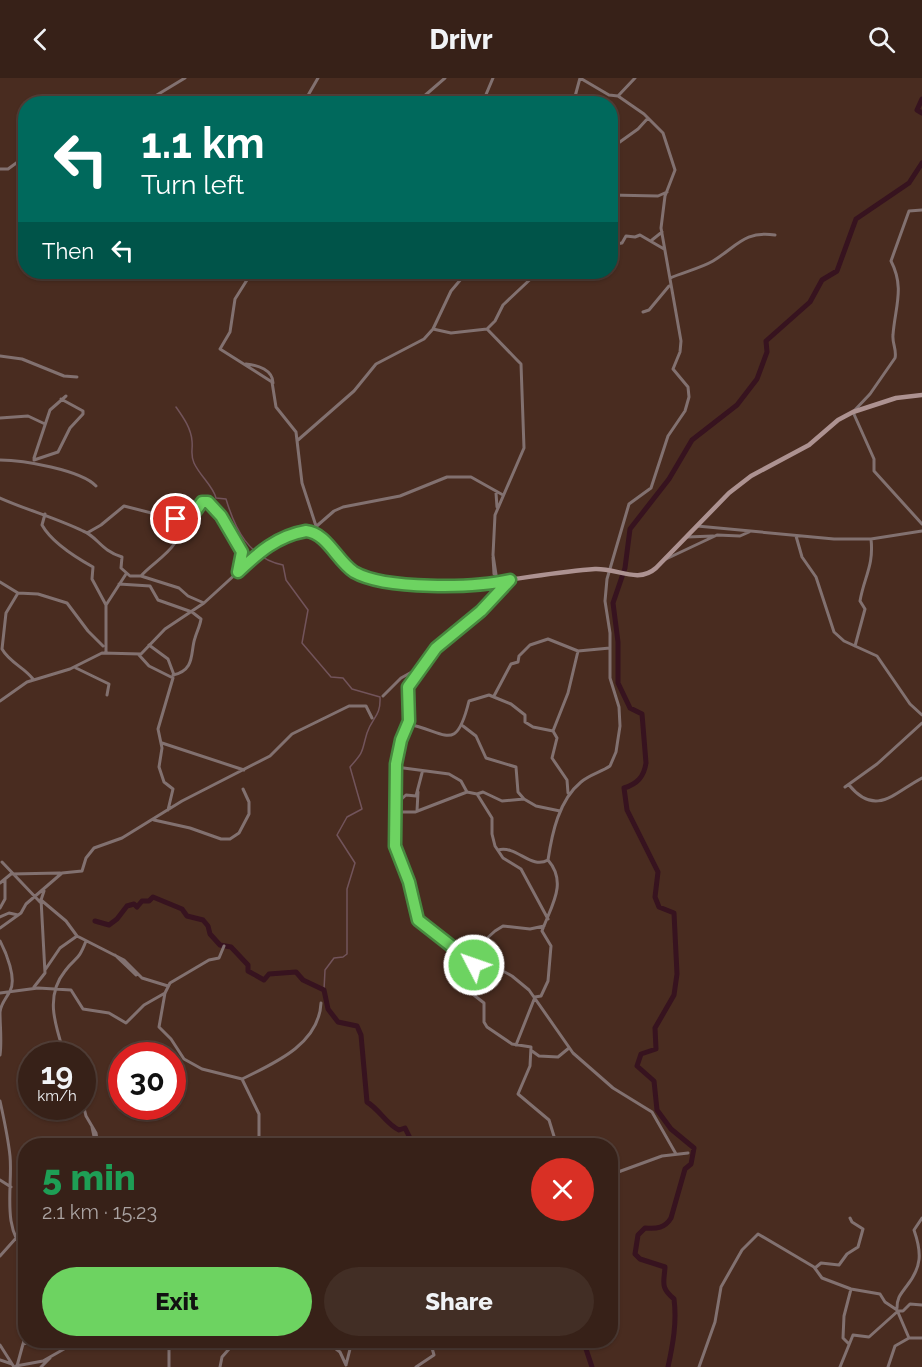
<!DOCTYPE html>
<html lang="en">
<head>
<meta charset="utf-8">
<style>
	body { margin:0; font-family:Raleway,sans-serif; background:#422e25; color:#f1f3f6; height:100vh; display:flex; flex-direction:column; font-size:22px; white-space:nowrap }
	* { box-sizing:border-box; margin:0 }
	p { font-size:20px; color:#aaa3a2 }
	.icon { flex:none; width:33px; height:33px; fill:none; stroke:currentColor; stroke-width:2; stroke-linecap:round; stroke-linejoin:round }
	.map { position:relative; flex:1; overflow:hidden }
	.details { position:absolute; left:18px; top:1060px; width:600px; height:210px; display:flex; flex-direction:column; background:#372118; border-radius:24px; box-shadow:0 2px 4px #0004,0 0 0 2px #513e37 }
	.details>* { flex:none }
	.guide { position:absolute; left:18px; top:18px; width:600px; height:183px; border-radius:24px; box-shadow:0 2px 4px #0004,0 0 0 2px #513e37; background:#00695c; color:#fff; overflow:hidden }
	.speed { position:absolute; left:18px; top:964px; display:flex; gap:12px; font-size:30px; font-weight:700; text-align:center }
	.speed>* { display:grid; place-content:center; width:78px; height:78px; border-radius:50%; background:#372118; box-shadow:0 2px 4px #0004,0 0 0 2px #513e37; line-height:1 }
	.speed small { font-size:15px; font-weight:400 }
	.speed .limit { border:9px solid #d22; background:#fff; color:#111 }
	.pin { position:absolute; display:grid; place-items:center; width:51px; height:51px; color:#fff; margin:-26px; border:3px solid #fff; border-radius:50%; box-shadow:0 2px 6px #0007 }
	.me { position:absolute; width:66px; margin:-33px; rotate:311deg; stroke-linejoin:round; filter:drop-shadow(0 0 4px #0008) }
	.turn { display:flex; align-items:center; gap:21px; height:126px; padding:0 24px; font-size:27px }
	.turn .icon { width:78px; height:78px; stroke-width:2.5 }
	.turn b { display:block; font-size:42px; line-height:51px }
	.then { display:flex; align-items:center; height:57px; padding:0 24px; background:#0003; gap:12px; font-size:22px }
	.round { display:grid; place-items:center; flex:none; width:63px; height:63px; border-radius:32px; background:#422e25 }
	.overview { display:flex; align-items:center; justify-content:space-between; height:102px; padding:0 24px }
	h1 { font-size:36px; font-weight:800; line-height:45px; color:#1e9e55 }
	.primary-button { display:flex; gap:12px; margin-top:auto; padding:12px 24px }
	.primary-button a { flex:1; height:69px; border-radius:36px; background:#6dd361; color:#111; font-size:24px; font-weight:800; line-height:69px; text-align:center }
	.primary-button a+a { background:#422e25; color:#f1f3f6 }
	header { display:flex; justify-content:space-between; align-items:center; height:78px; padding:0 24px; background:#372118; font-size:27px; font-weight:800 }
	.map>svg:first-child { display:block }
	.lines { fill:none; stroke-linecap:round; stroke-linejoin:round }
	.stream { stroke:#72545b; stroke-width:1.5 }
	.river { stroke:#37131f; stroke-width:5 }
	.street { stroke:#827170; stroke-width:3 }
	.secondary { stroke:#ad9291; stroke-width:4.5 }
	.route-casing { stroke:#47893f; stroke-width:15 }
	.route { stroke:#6dd361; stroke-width:10 }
</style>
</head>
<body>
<header><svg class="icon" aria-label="back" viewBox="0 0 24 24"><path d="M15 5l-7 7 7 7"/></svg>Drivr<svg class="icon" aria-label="search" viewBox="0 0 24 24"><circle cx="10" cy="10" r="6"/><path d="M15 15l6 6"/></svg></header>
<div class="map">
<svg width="922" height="1289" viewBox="0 0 922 1289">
	<rect width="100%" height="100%" fill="#492c20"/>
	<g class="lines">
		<path class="stream" d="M176,329C183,339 191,350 192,363C193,372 190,376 194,385C200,398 213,408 216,420L226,421C235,451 249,480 283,487L286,502L308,532L302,565L331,599L343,600L352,611L380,619C381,639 372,639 367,655C361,675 365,672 350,689L362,731L347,739L337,757L355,785L347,811V876L343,879L334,880L325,892L324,912"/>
		<path class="river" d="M922,21L917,32L922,35
			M95,843L109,847L117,841L127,828L134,826L137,829L142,823H149L153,819L182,831L187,838L203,842L208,848L210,856L220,867L231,869L248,887V893L264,902L269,896L296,894L303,902L324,912L328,931L338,944L357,948L361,957L367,1024C380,1032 386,1046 399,1052L405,1050L414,1068
			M569,1263L585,1268L592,1289
			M668,1289C673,1266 677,1244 674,1221C660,1209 664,1205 665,1189L640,1181L635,1176L638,1157L645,1150C657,1151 665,1150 671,1140L685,1091L691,1086L694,1070L671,1051L657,1032L654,1003L637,988L641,976L656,971L655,950L674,917L677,896L674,835L659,829L655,819L658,794L627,732L624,710C637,706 644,699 646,685L642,636L630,630L618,605V564L613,525L625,490L630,451L669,401L692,362L737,327L757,301L767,274L766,263L810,224L822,202L837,193L856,141L909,105L922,85"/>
		<path class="street" d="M580,0L609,17L618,18L635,0
			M142,26L185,0
			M303,26L318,0
			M415,26L445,0
			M482,26L493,0
			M573,26L580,0
			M610,71L638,51L648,40
			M0,91H8L26,78
			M610,117L658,118L667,114
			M922,132L909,133L891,183C905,210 895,229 893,257C892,265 897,272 895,280L870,316L853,334L874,381V393L922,446
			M652,162L662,154
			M610,167L622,165L626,158L635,159L640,157L664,171
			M252,194L235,221L230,254L220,271L272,304L276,329L296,354L302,405L316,448
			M670,200C684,194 701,190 713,183C736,169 745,152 775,157
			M643,234L649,232L669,208
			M433,251L451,255L487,251L495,243L503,227L538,194
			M487,251L517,282L521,286L524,370L495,437L493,477L497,503
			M0,278L22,281L64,298L77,299
			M246,286C258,287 273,292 273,305
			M0,340L28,338L45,346
			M298,362L354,313L376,286L424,261L433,251L451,213L467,194
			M34,380L50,332L66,318
			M0,382C23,382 81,392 96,408
			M34,382L58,374L70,350L83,336V333L61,321
			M496,415L497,429
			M0,420C27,432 56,440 83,453C98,459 100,472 122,479L121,490L130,498H141L179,510L188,518L204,525
			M45,436L42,447C52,465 75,479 93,489L92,501L106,527V574
			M697,448L834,461H871L922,453
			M179,452L188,444
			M311,453L334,433L343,429L400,418L447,399H471L503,417
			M87,455L101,447L124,428L187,444L202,424H208L221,438L242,474L239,492
			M796,458L802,479L816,499L834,554L844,563L877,578L910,626L922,637
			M687,459L713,458
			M493,479L494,496
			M666,481L717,457L740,458L749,454
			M141,498C154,482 189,467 176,441
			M510,502L481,533L436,570L407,609L409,643L401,662L396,686L395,768L420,845L458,872L466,875L473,873L495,853L503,848L530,851L544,848
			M0,504L18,515L38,516L67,525L88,553L103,568
			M119,506L150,508L158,522L192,534L201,541C200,548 197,553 195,560C190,574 196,592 173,597
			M18,515L6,535L2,571C10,585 24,589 33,601
			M106,527L126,496
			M149,567L168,581L174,597
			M855,568L865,531L860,523C864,499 874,488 871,461
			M139,577L149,588L173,600L158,651L162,670L159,689L164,704L173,711L168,732
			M76,590L109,606L107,617
			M383,618L401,600L419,590
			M494,618L511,586L518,584L519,578L530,567L548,561L578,573L610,570
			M0,623L27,604L70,591L102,575L141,576L165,551L204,525L261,473
			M408,646C447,654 456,676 469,623L489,617L511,626L525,637V644L533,649L553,653
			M463,648L476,658L486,680L516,689L518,714L524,721
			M162,665L244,692
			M396,689L449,696L461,703L467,714L477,716L492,740V756L495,768L503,780L521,791L548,841
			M849,707C876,740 895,714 922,700
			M845,709L877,686L922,645
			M568,715L567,702L552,680L557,660L553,653L568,615L578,573
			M477,716L483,714L502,723L524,721L536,728L560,733
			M397,725L406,717L416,718L422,695
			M417,733L418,714
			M397,734H415L467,714
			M154,742L190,750L221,761H230L239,755L249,736V724L243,711
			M498,772C517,767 531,792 548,782
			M2,784L40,824
			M0,805L11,796L60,795
			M44,813L41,822L66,843L77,858L124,882L142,900L168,908
			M0,830L5,821V801
			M0,839L9,835L18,837
			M0,850L21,835L26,826L62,795L82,793L86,780L94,770L122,760L182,723L270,678L292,656L349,628H366L372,640
			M0,863C6,874 17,901 10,913C6,921 1,925 0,934C0,949 2,963 0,977
			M224,868L219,880L209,882L170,905L165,915L159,949L171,961L184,981L202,991L242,1001C275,985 319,966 321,925
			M472,876L512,898L529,912L573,975L613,1010L652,1034L676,1076
			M115,877L136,897
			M473,878L476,883L469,903L470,914L484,925V944L487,949L512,966L531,969L530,988L518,1016L549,1042L557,1068
			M45,892L60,870L77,858
			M34,909L45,895L41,821
			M0,915L38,910L71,912L83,931L109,935L126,945L144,927L165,915
			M516,967L535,919L541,918L548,903L551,868L542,853C551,828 568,805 548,782C552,755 559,722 581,704C589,697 601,694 610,688L616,674L620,648L619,629L610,600V555L605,523L607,501L629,426L651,410L668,358L685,333L689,319L688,309L673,291L680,274L681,263L661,150L665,118L675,92L663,55L644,36L618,18
			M532,973L539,978L558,979L569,970
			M65,978C56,949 44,919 65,893C76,878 78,884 86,863
			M242,1001L259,1036V1058L274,1068
			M82,1022L86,1038L96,1055L98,1068
			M0,1023C4,1041 8,1059 10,1078C13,1107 1,1151 26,1173
			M92,1049L96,1068
			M610,1097L662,1078L688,1075
			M0,1102L11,1109
			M0,1178L17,1159L26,1157
			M815,1190L821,1185L839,1187L847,1176L858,1169L863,1151L852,1144L850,1140
			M897,1230C897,1220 900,1217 906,1209C922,1189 922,1175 914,1152L922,1140
			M898,1233H903L910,1226L922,1227
			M169,1263V1289
			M252,1263L275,1265L292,1270L306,1266L332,1268L340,1274L346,1287
			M848,1265L843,1260L844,1238L851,1211
			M23,1266C27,1255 21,1241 26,1224
			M0,1267L14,1289
			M0,1282L12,1286
			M346,1287L352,1263
			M16,1288L43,1283L78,1263
			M17,1288L23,1266L36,1263
			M41,1289L50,1280
			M220,1289L222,1279L236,1263
			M416,1289L434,1277L430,1263
			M699,1289L715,1244L721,1209L742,1172L758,1156L814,1189L822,1200L851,1211L880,1216L885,1224L897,1232L909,1260H922
			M840,1289L853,1257L869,1259L898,1233
			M888,1289L895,1268L909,1260"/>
		<path class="secondary" d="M261,473C273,465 296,448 311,453C333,461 340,490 363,498C373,501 384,502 395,503C465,515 526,496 595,491C617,490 638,506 656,490L729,415L751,398L809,367L838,342L853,334L896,320L922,317"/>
	</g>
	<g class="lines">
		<defs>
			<path id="route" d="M176,441L188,444L202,424H208L221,438L242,474L238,494C258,475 277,458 306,453C327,455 337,483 354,494C385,512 475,510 510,502L481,533L436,570L408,609L409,643L401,662L396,686L395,768L409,804L418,842L455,871L469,875L476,882L474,887"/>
		</defs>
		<use href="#route" class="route-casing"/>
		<use href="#route" class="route"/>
	</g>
</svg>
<div class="speed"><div>19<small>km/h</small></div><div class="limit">30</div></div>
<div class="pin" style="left:176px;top:441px;background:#d93025"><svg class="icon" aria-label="arrive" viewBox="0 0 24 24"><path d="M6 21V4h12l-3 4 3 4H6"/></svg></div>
<svg class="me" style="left:474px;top:887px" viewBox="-20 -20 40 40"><circle r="17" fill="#6dd361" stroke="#fff" stroke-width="3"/><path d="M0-11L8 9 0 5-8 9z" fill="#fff"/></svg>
<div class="guide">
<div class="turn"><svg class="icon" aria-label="left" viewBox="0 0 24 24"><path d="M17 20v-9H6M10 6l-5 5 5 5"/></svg><div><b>1.1 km</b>Turn left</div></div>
<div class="then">Then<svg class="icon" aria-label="left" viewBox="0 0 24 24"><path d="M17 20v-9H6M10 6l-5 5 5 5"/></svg></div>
</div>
<section class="details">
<div class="overview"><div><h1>5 min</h1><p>2.1 km · 15:23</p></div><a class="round" style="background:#d93025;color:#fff"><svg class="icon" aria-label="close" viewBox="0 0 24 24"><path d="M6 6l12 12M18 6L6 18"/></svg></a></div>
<div class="primary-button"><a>Exit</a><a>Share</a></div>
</section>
</div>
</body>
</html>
